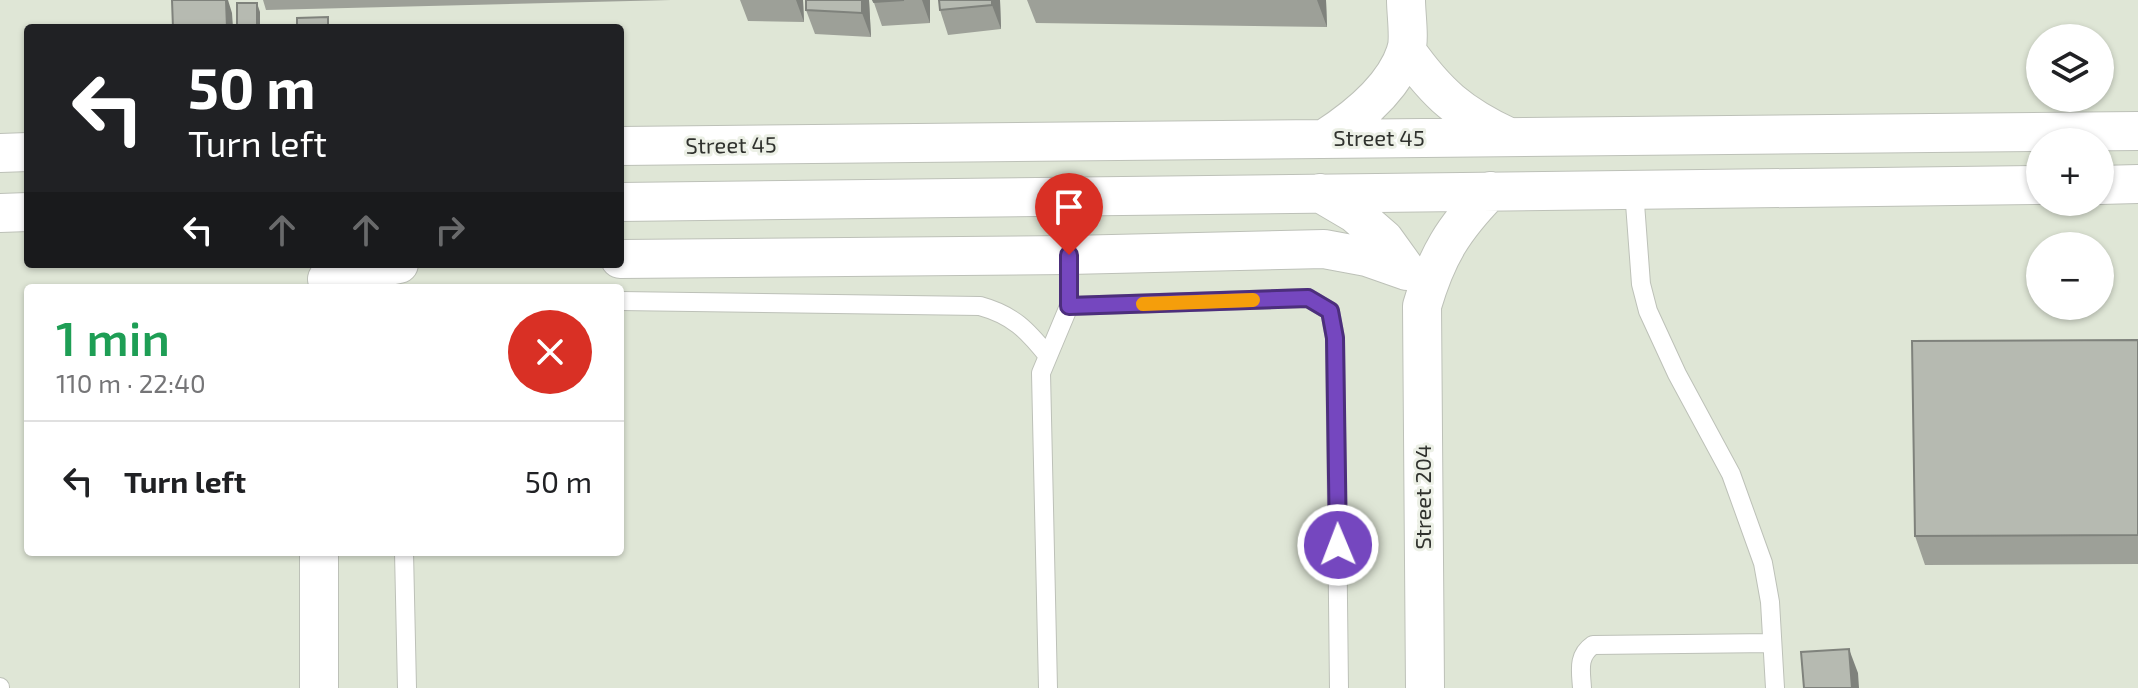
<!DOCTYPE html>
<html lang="en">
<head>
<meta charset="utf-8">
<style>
	body { margin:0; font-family:"Exo 2",sans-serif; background:#f6f6f6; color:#202124; height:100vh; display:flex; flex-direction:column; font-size:30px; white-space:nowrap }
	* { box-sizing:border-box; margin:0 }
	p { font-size:26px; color:#757577 }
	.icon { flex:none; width:44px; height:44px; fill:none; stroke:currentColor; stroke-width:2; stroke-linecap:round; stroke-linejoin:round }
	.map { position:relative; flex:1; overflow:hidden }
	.side { position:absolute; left:24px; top:284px; width:600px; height:272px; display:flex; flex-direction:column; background:#fff; border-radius:8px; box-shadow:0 2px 6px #0004 }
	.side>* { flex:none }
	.top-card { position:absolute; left:24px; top:24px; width:600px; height:244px; border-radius:8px; box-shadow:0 2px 6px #0004; background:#202124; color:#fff; overflow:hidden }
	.buttons { position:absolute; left:2026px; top:24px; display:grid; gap:16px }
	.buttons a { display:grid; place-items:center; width:88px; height:88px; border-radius:50%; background:#fff; box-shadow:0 2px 6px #0004; font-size:40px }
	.pin { position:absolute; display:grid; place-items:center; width:68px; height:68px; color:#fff; margin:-82px -34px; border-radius:50% 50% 50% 0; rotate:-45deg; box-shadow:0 0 8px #0007 }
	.pin .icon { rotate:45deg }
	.me { position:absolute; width:88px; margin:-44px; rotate:359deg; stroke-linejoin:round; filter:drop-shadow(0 0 6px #0008) }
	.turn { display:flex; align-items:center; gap:28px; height:168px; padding:0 32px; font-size:36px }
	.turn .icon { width:104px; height:104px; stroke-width:2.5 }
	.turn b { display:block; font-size:56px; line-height:68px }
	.lanes { display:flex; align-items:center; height:76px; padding:0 32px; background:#0003; justify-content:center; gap:40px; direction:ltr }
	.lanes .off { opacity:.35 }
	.round { display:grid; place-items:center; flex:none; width:84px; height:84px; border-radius:42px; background:#f6f6f6 }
	.summary { display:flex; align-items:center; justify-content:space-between; height:136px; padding:0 32px }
	h1 { font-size:48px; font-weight:600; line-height:60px; color:#1e9e55 }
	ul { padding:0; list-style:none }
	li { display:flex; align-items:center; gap:24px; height:120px; padding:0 32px; border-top:2px solid #e0e0e0 }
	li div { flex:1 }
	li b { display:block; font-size:30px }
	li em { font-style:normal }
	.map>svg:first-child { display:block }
	.built { fill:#dfe6d6; fill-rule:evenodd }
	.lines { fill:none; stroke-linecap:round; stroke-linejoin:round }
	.lane-casing { stroke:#bdc1b8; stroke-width:20 }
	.street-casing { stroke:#bdc1b8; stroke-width:40 }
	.lane { stroke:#fff; stroke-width:18 }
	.street { stroke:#fff; stroke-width:38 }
	.wall { fill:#9da098 }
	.shaded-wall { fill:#7f827c }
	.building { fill:#b6bab1; stroke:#7f827c; stroke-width:2 }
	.route-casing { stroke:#4c2e7c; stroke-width:20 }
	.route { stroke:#7547bf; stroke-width:14 }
	.slow { stroke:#f59e0b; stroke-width:14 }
	.labels { text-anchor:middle; stroke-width:6; stroke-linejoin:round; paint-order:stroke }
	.street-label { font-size:22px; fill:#30322e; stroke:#ecf0e6 }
</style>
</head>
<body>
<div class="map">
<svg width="2138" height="688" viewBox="0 0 2138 688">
	<rect width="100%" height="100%" fill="#ecf0e6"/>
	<path class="built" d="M0,0H2138V688H0ZM28,28H620V264H28ZM2040,38H2100V98H2040ZM2040,142H2100V202H2040ZM2040,246H2100V306H2040ZM28,288H620V552H28Z"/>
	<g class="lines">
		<defs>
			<path id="lane" d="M1634,190L1641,284L1648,311L1677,374L1731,474L1763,563L1770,602L1775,688
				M620,301L980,306C1013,315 1027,330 1048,356
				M1069,306L1308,298L1330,311L1335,338L1339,688
				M404,552L407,688
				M0,687V688
				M1048,688L1041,373L1069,306V255
				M1582,688C1581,671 1577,656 1593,645L1772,643"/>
			<path id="street" d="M1406,50C1437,94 1460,114 1509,137
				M1324,139C1355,119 1394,88 1406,51C1410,39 1406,14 1406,0
				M620,146L2138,131
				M0,153L28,152
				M2100,185L2138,184
				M1320,193L1354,213L1384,239L1407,271
				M620,202L2040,185
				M0,213L28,212
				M620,259L1069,255L1324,249L1367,257L1407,271
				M327,279L399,264
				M319,552V688
				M1425,688L1422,306C1437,255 1453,229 1490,191"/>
		</defs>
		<use href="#lane" class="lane-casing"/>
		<use href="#street" class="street-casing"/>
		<use href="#lane" class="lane"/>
		<use href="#street" class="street"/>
	</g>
	<path class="wall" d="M263,0H671L266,10Z
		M740,0H803L804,22L748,21Z
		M869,0L871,37L815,34L806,10Z
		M873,0H930V23L882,26Z
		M1000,0L1001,29L948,35L940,10Z
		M1027,0H1326L1327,27L1036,23Z
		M2138,340V564L1925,565L1915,536Z"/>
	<path class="shaded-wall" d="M226,0H228L232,13L233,28H227Z
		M796,0H803L804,22Z
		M862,0H869L871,37L862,13Z
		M922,0H930V23Z
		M992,0H1000L1001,29L992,5Z
		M1317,0H1326L1327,27Z
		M257,3L260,12V28H257Z
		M1849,649L1858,673L1859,688H1852Z"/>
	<path class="building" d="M172,0H226L227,28H173Z
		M806,0H862V13L806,10Z
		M873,0H904L874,2Z
		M939,0H992V5L940,10Z
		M237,3H257V28H237Z
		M328,17V28H297V18Z
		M2138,340V535L1915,536L1912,341Z
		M1849,649L1852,688H1804L1801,652Z"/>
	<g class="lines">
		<defs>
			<path id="route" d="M1069,255V306L1308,298L1330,311L1335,338L1338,545"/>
		</defs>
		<use href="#route" class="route-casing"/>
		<use href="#route" class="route"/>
		<path class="slow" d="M1143,304L1253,300"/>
	</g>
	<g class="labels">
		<g class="street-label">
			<text x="1379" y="146">Street 45</text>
			<text transform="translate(731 145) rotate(-1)" y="8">Street 45</text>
			<text transform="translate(1423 497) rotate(-90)" y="8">Street 204</text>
		</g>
	</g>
</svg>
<div class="buttons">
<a><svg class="icon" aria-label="layers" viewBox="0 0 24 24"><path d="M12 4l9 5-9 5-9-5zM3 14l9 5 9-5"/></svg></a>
<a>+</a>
<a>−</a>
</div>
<div class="pin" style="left:1069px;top:255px;background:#d93025"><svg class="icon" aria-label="arrive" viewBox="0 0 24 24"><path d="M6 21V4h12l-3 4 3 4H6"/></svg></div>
<svg class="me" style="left:1338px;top:545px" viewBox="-20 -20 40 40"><circle r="17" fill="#7547bf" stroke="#fff" stroke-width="3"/><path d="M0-11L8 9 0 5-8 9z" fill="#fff"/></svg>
<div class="top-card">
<div class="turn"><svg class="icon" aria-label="left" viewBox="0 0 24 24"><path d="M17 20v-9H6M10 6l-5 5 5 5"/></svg><div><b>50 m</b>Turn left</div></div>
<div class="lanes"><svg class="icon" aria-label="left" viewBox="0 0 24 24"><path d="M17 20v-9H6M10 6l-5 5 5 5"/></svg><svg class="icon off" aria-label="ahead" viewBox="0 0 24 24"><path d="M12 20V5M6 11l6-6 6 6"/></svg><svg class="icon off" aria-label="ahead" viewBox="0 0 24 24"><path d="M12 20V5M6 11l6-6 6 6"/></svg><svg class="icon off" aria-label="right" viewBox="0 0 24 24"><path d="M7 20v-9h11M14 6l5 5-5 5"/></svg></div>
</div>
<section class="side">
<div class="summary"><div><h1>1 min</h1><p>110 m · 22:40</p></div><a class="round" style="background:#d93025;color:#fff"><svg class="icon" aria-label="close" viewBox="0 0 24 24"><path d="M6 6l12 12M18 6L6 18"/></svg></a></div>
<ul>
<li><svg class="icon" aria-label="left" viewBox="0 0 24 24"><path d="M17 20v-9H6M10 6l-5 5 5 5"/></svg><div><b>Turn left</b></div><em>50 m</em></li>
</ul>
</section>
</div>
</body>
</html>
